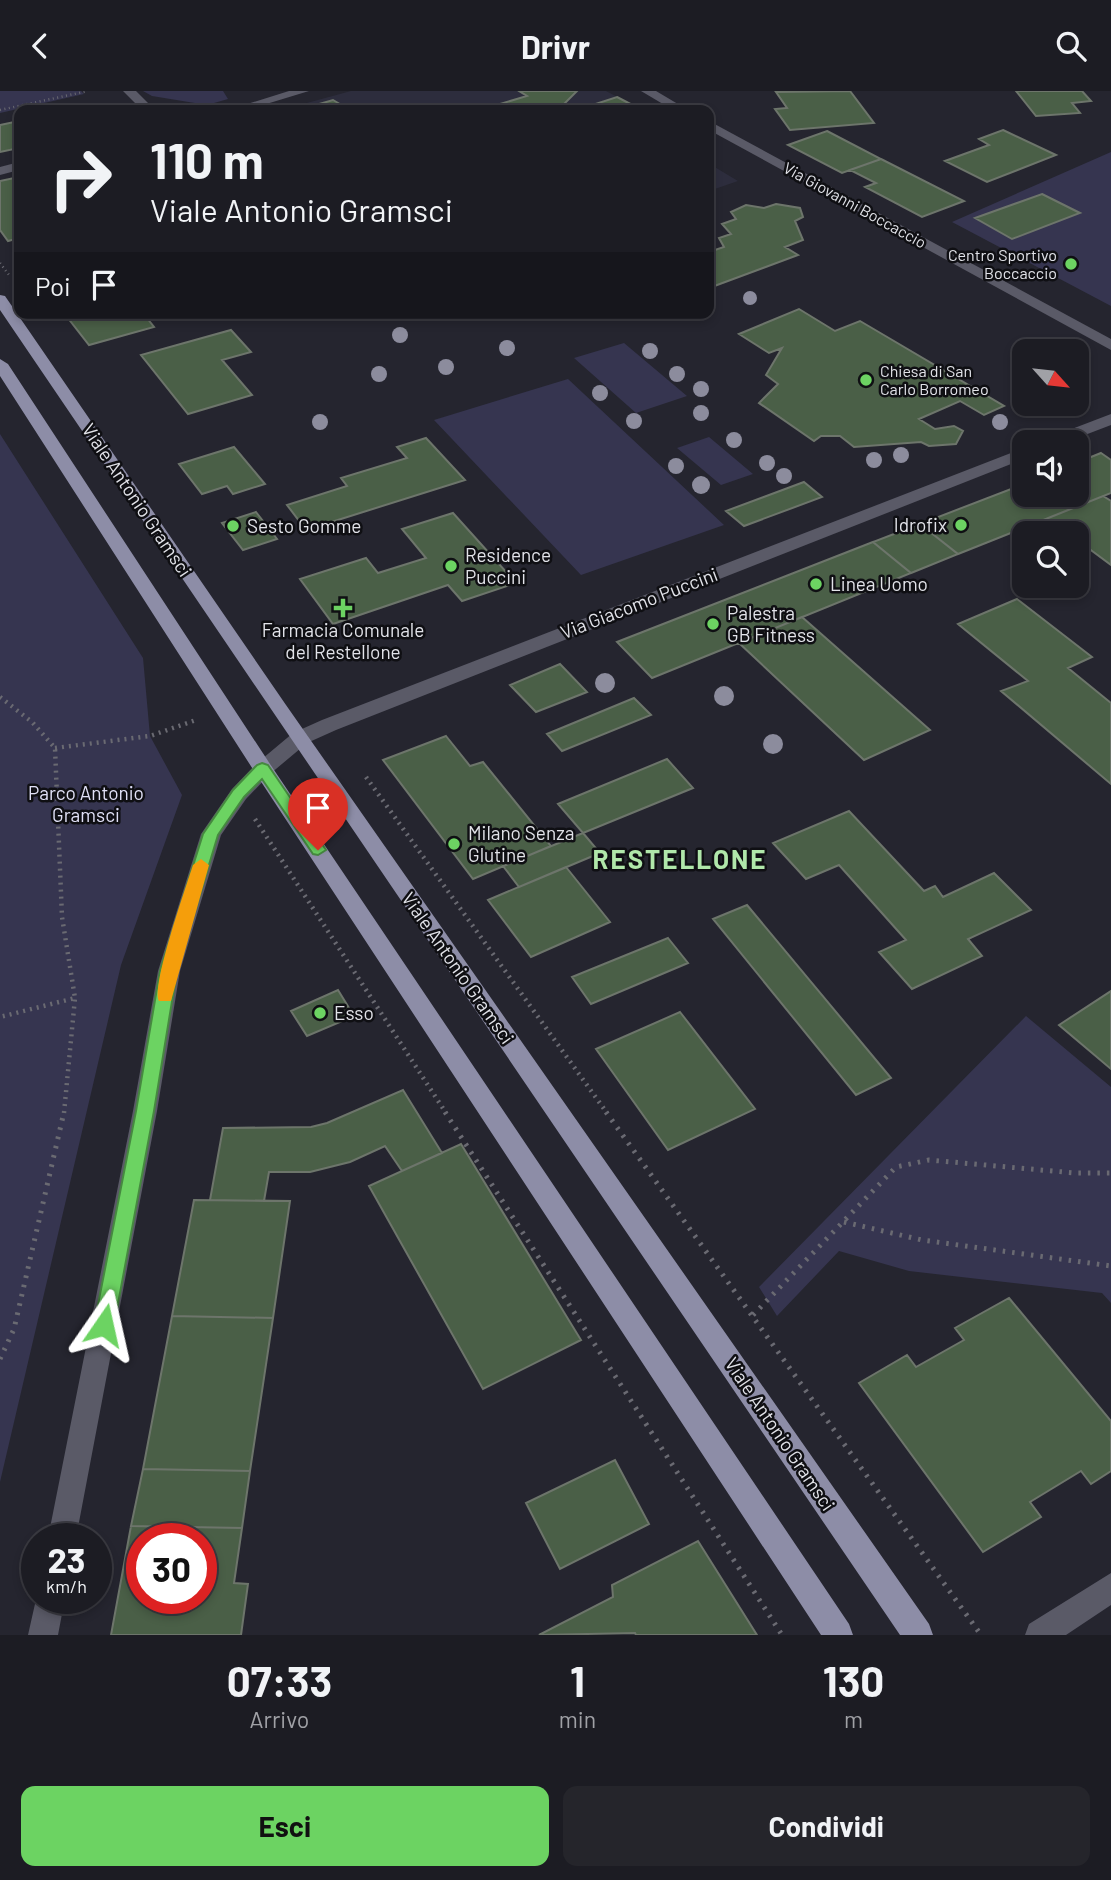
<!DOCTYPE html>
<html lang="it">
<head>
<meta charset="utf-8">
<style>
	body { margin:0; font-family:Barlow,sans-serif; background:#25252b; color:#f1f3f6; height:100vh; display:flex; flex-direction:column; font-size:26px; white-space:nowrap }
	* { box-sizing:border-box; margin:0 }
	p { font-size:23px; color:#a0a1a6 }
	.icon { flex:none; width:38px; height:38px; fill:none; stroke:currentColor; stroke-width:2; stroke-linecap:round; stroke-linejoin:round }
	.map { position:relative; height:1544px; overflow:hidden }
	.sheet { display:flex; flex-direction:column; background:#1c1c23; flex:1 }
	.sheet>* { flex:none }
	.top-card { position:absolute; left:14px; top:14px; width:700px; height:214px; border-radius:14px; box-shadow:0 4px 10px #0003,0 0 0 2px #3a3a41; background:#1c1c23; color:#f1f3f6; overflow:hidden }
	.needle { width:46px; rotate:117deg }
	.controls { position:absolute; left:1012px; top:248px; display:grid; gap:14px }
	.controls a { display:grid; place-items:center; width:77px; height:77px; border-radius:14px; background:#1c1c23; box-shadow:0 4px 10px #0003,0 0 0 2px #3a3a41; font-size:35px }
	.speed { position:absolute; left:21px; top:1432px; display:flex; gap:14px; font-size:35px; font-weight:700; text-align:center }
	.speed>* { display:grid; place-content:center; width:91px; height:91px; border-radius:50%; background:#1c1c23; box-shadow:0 4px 10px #0003,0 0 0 2px #3a3a41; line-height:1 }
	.speed small { font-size:18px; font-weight:400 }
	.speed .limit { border:10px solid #d22; background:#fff; color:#111 }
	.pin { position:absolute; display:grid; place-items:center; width:60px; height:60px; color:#fff; margin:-72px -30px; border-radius:50% 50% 50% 0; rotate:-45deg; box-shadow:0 0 7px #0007 }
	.pin .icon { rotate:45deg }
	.me { position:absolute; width:77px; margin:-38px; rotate:11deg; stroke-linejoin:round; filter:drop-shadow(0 0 5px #0008) }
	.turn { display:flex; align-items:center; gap:24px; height:147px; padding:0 21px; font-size:32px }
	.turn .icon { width:91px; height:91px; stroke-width:2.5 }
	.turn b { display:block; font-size:49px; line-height:60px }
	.then { display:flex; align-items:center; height:66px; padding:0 21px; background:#0003; gap:14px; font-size:26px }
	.eta { display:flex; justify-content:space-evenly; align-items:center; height:119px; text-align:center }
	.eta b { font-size:42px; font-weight:700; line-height:49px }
	.cta { display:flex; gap:14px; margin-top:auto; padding:14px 21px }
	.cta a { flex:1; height:80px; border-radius:14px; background:#6cd362; color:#111; font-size:28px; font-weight:700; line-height:80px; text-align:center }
	.cta a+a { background:#25252b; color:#f1f3f6 }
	header { display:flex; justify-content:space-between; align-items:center; height:91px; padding:0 21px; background:#1c1c23; font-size:32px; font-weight:700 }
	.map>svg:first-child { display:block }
	.built { fill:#2d2d3d }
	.green { fill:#363550 }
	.building { fill:#4a5f47; stroke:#6d756b; stroke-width:2; fill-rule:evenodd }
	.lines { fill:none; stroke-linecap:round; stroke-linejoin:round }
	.path-far2 { stroke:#6a6a72; stroke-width:2.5; stroke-dasharray:1 3.5; stroke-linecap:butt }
	.path-far1 { stroke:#6a6a72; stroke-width:4.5; stroke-dasharray:2 5; stroke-linecap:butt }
	.path { stroke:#6a6a72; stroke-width:5; stroke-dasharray:2.5 7; stroke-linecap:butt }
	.minor { fill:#5a5a67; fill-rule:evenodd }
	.major { fill:#8d8da7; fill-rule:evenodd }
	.tree { fill:#8c8c9d }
	.route { fill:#6cd362; stroke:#468940; stroke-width:2 }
	.slow { fill:#f59e0b }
	.poi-dot { fill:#6cd362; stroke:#0f0f13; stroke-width:2.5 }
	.labels { text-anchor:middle; stroke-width:5; stroke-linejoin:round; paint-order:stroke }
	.far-street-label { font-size:16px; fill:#e2e3e9; stroke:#0f0f13 }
	.far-poi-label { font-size:16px; fill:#e2e3e9; stroke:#0f0f13; text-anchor:end }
	.street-label { font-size:19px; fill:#e2e3e9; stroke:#0f0f13 }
	.poi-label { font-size:19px; fill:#e2e3e9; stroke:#0f0f13; text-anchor:start }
	.park-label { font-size:19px; fill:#e1e1f7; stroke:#0f0f13 }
	.district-label { font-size:26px; font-weight:bold; letter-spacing:2px; fill:#b0e7aa; stroke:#0f0f13 }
</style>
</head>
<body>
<header><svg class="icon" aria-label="back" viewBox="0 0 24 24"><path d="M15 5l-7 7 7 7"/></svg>Drivr<svg class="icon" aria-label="search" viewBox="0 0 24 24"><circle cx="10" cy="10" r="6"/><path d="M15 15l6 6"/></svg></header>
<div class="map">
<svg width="1111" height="1544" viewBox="0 0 1111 1544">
	<rect width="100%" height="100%" fill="#25252f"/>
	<path class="built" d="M351,0H606L642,19H281Z
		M709,55L713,75L738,90L709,100Z"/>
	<path class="green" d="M0,0H81L84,3L0,22Z
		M143,0H223L228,8L207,14L152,5Z
		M1111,61V215L952,131Z
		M624,252L687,305L636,322L574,267Z
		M568,288L724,434L581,484L434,329Z
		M0,343L143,567L150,645L182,704L121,874L0,1391Z
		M709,346L753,383L721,394L677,357Z
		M1026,925L1111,996V1212L1102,1202L909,1180L839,1160L777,1225L759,1196Z"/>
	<path class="building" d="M519,0H577L561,16L543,19H480L527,5Z
		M850,0L874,32L790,39L775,18L787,17L776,1Z
		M1016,0H1082L1091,10L1072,12L1080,22L1036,25Z
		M617,6L642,19H577Z
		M333,9L350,19H298Z
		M19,30V57L0,61V34Z
		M1003,39L1056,64L987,91L945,70L989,54L979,48Z
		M827,40L881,68L842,82L788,54Z
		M881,68L964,110L922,126L865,96L876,92L850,79Z
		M19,86V147L8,150L0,139V90Z
		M1042,103L1080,122L1012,148L975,127Z
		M776,113L800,117L803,126L795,130L803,149L785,156L798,164L709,197V161L724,156L719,147L731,143L722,133L736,128L731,121L746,114L764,117Z
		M799,218L835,240L860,230L1004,315L984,324L960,310L919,328L935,338L954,335L963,340L956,353L929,355L921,351L854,356L840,345H821L814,350L759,312L778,293L766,284L782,257L769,262L739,243Z
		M64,222H143L154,236L89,254Z
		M231,239L251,261L222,269L252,304L188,323L141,264Z
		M426,347L465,389L306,439L287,414L347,395L341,387L407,367L397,356Z
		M234,356L265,393L233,403L227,395L202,403L179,373Z
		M1101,362L1111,369V402L958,463L920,433L1024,393V404H1076V372Z
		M804,391L822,406L744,435L726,420Z
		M1103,405L1111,410V474L1076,448V443H1068L1048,427Z
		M256,421L277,448L243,459L222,432Z
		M453,422L516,492L462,510L448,494L333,533L300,488L366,467L378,482L426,467L402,438Z
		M920,433L958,463L911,482L873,451Z
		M873,451L911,482L652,587L617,551Z
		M1017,508L1092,566L1068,577L1111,612V693L1001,600L1028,590L958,533Z
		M802,526L930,639L864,669L739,552Z
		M560,573L587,601L536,621L510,594Z
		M634,607L651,624L562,660L547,643Z
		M446,645L470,675L483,671L551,755L473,788L383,669Z
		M667,668L693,697L583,742L558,713Z
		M849,720L924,800L935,795L943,806L994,782L1031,819L968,848L982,865L912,898L879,861L906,849L839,774L806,788L773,752Z
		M583,742L600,762L519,796L503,775Z
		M566,776L610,831L531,866L488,809Z
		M747,814L891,987L856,1004L713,828Z
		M668,847L688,872L591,913L572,886Z
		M338,899L354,925L307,945L291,920Z
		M1111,900V978L1059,934Z
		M680,921L755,1018L668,1059L596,958Z
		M403,999L442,1062L402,1080L385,1055L350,1071L310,1081H269L264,1110L210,1109L223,1037L311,1036L327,1032Z
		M461,1053L581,1249L483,1298L369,1095Z
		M194,1109L290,1110L273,1227L172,1225Z
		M1009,1207L1111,1330V1380L1091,1393L1081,1380L1030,1411L1041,1426L983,1461L859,1292L907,1264L916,1276L964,1249L955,1237Z
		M172,1225L273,1227L250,1380L143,1378Z
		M615,1369L649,1433L560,1478L526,1412Z
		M143,1378L250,1380L242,1437L131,1435Z
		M131,1435L242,1437L234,1492L248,1493L241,1544H111ZM142,1447H201V1507H142Z
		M698,1450L757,1544H636L635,1542L539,1544L613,1506L612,1494Z"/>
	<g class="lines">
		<path class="path-far2" d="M0,19L88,0
			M0,172L9,184"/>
		<path class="path-far1" d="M0,606L32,631L55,657L62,826L75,907L0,926
			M55,657L150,645L196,629
			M366,686L607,1022
			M255,728L446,1022
			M64,1022L75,907"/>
		<path class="path" d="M445,1021L782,1544
			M606,1021L981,1544
			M844,1131L922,1149L1111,1175
			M753,1224L896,1076L929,1069L1075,1082H1111
			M0,1268L14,1238L64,1021"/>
		<path class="minor" d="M123,0H136L155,19H142Z
			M289,0H309L247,19H228Z
			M641,0H656L688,19H673Z
			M709,30L1111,248V259L709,39Z
			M19,71V79L0,84V76Z
			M1111,323V334L1064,352H1041L1043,349Z
			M1024,357V368L336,639L307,652L270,683L246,708L221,744L180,880L157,1020L76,1447H48L133,1020L158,880L201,743L232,698L256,673L293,642L322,629Z
			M1111,1482V1514L1066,1544H1025L1029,1533Z
			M37,1504V1507H65L58,1544H28Z"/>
		<path class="major" d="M0,204L5,205L286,614L929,1533L933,1544H900L0,219Z
			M0,268L8,273L270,673L849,1533L853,1544H821L256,683L0,285Z"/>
	</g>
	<g class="tree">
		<circle cx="750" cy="207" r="7"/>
		<circle cx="400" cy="244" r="8"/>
		<circle cx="507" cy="257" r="8"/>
		<circle cx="650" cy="260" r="8"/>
		<circle cx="446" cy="276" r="8"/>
		<circle cx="379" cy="283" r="8"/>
		<circle cx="677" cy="283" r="8"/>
		<circle cx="701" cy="298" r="8"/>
		<circle cx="600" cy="302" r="8"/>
		<circle cx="701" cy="322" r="8"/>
		<circle cx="634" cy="330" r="8"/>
		<circle cx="320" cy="331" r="8"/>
		<circle cx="1000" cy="331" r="8"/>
		<circle cx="734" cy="349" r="8"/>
		<circle cx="901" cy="364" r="8"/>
		<circle cx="874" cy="369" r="8"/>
		<circle cx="767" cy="372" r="8"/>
		<circle cx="676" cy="375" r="8"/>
		<circle cx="784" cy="385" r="8"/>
		<circle cx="701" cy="394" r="9"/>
		<circle cx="605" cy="592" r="10"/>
		<circle cx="724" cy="605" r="10"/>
		<circle cx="773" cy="653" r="10"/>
	</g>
	<path class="route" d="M262,672L268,674L326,759L318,764L313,763L262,688L244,706L218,744L177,880L154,1020L114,1234L111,1240L104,1243L97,1240L94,1234L136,1020L160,880L203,743L233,699L257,674Z"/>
	<path class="slow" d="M201,768L209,774L171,910H159C151,895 186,796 193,774Z"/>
	<g class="poi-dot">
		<circle cx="1071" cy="173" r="7"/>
		<circle cx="866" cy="289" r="7"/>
		<circle cx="961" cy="434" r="7"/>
		<circle cx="233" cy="435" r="7"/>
		<circle cx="451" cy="475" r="7"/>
		<circle cx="816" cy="493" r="7"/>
		<path d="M339.5 506.5h7v7h7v7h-7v7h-7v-7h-7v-7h7z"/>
		<circle cx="713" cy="533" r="7"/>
		<circle cx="454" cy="753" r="7"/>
		<circle cx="320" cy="922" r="7"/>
	</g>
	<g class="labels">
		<g class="far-street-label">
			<text transform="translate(855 114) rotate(29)" y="6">Via Giovanni Boccaccio</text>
		</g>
		<g class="far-poi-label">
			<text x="1057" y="170">Centro Sportivo<tspan x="1057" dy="18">Boccaccio</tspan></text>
			<text x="880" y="286" text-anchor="start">Chiesa di San<tspan x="880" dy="18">Carlo Borromeo</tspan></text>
		</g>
		<g class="street-label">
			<text transform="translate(137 409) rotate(56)" y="7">Viale Antonio Gramsci</text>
			<text transform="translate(639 512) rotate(-21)" y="7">Via Giacomo Puccini</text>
			<text transform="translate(458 877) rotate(55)" y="7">Viale Antonio Gramsci</text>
			<text transform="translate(780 1343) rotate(56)" y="7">Viale Antonio Gramsci</text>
		</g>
		<g class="poi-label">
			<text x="947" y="441" text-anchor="end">Idrofix</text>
			<text x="247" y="442">Sesto Gomme</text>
			<text x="465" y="471">Residence<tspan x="465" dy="22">Puccini</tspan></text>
			<text x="830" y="500">Linea Uomo</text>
			<text x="727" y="529">Palestra<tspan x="727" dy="22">GB Fitness</tspan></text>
			<text x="343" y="546" text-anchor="middle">Farmacia Comunale<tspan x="343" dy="22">del Restellone</tspan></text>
			<text x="468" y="749">Milano Senza<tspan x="468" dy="22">Glutine</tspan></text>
			<text x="334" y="929">Esso</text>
		</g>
		<g class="park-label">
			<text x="86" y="709">Parco Antonio<tspan x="86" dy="22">Gramsci</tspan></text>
		</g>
		<g class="district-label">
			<text x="680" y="778">RESTELLONE</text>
		</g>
	</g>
</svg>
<div class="controls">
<a><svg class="needle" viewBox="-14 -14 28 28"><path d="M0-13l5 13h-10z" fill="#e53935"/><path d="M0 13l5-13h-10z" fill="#a0a1a6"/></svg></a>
<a><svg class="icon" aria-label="sound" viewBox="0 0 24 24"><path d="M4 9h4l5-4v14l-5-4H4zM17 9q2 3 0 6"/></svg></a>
<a><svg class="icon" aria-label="search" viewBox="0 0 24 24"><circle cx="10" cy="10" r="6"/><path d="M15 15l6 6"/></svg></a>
</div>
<div class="speed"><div>23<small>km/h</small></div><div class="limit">30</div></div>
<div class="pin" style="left:318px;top:759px;background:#d93025"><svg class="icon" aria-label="arrive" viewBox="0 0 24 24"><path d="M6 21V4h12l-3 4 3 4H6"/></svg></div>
<svg class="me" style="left:104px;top:1234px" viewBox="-20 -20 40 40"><path d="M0-17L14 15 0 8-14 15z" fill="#6cd362" stroke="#fff" stroke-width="4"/></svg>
<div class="top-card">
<div class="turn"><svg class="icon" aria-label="right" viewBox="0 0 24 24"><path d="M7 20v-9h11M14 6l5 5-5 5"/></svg><div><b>110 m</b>Viale Antonio Gramsci</div></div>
<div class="then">Poi<svg class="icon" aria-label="arrive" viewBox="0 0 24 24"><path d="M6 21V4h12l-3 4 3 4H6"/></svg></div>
</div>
</div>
<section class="sheet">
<div class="eta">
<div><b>07:33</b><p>Arrivo</p></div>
<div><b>1</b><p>min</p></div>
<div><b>130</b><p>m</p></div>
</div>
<div class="cta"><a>Esci</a><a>Condividi</a></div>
</section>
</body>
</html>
